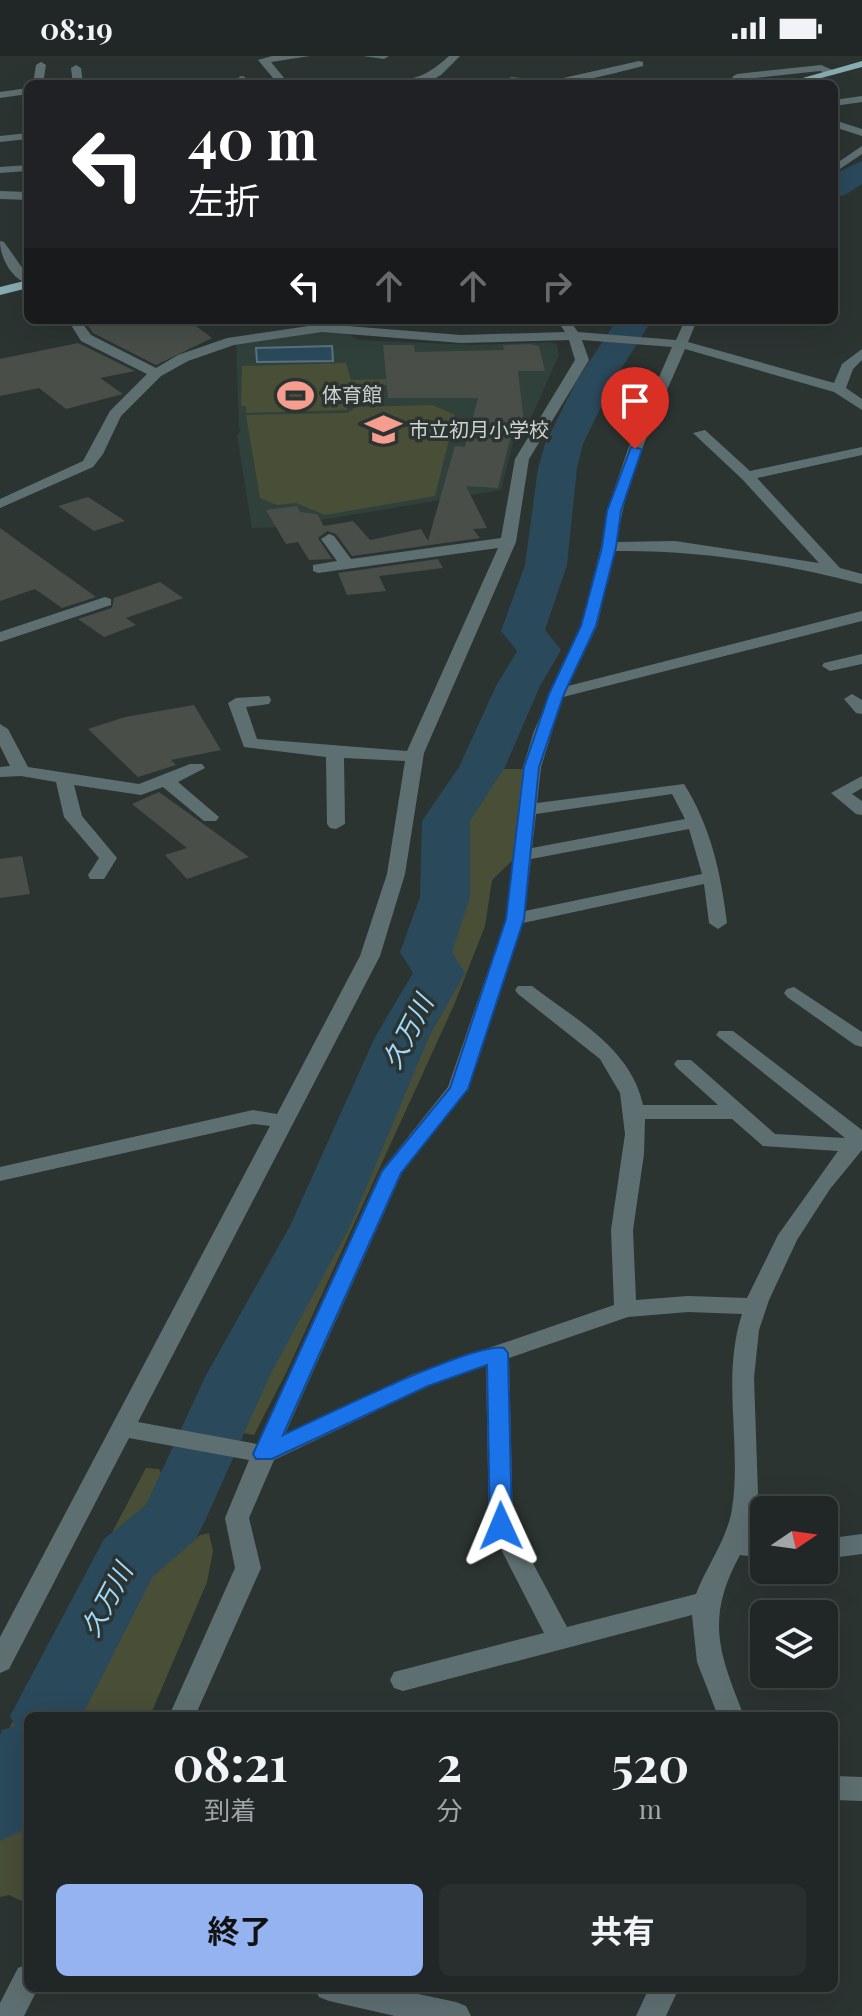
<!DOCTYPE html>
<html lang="ja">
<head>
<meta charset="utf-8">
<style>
	body { margin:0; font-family:"Playfair Display","Noto Sans JP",serif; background:#292f2e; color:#f1f3f6; height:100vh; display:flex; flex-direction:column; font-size:30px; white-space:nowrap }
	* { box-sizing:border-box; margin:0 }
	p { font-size:26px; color:#a2a5a7 }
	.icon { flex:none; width:44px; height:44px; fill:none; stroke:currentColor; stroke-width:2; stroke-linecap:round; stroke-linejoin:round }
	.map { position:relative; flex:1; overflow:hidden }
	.details { position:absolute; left:24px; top:1656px; width:814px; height:280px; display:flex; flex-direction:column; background:#212726; border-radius:12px; box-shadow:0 8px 32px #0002,0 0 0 2px #3e4443 }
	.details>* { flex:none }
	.guide { position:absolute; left:24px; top:24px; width:814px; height:244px; border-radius:12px; box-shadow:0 8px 32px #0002,0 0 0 2px #3e4443; background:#202124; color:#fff; overflow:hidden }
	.needle { width:52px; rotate:77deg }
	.buttons { position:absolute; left:750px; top:1440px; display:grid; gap:16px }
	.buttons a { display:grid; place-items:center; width:88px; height:88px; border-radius:12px; background:#212726; box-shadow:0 8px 32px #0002,0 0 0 2px #3e4443; font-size:40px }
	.pin { position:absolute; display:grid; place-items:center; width:68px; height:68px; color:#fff; margin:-82px -34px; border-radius:50% 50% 50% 0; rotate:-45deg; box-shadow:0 0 8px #0007 }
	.pin .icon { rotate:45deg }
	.me { position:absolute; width:88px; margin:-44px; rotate:359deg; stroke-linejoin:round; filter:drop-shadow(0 0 6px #0008) }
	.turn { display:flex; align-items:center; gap:28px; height:168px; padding:0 32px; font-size:36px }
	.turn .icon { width:104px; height:104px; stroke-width:2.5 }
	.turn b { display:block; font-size:56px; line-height:68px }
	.lanes { display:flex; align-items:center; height:76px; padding:0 32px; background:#0003; justify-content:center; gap:40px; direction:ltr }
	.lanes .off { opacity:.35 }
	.eta { display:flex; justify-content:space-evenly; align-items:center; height:136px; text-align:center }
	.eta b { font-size:48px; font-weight:700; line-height:56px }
	.cta { display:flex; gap:16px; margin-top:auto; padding:16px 32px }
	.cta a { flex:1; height:92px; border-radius:12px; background:#95b2f1; color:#111; font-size:32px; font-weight:700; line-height:92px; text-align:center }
	.cta a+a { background:#292f2e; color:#f1f3f6 }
	.status { display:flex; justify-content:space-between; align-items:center; height:56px; padding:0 40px; background:#212726; direction:ltr }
	.status svg { height:22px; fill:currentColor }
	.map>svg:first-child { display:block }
	.built { fill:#30403b }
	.green { fill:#494e37 }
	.water { fill:#2a495b; stroke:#5b727e; stroke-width:2 }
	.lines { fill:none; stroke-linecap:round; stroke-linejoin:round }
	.river { fill:#2a495b; fill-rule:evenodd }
	.building { fill:#494e49 }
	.minor { fill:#5e6f72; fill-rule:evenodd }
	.major { fill:#87acb1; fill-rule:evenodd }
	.route { fill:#1a73e8; stroke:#114b97; stroke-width:2 }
	.labels { text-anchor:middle; stroke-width:7; stroke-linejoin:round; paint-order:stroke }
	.far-poi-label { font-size:20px; fill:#ced3d1; stroke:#2c3432; text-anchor:start }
	.water-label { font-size:26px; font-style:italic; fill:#9fdafe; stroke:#2c3432 }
</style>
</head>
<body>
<div class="status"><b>08:19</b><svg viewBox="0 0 49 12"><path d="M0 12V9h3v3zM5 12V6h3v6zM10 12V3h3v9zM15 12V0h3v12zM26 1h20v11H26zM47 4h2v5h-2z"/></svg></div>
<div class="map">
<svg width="862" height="1960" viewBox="0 0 862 1960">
	<rect width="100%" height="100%" fill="#2c3432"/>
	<path class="built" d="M323,275L346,276L358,284L474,289L550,286L557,289L559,299L522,382L513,386L501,434L279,471L252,472L237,379L241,375L239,372L236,286Z"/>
	<path class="green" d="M346,307L351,324L386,323L387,329L351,330L352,347L347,348V354L246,357V350H241L242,310Z
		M433,349L455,359L435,440L325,459L296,447L277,449L260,442L246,359L347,357L356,351Z
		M501,713H524L513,804L492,824L485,870L454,949L287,1315L254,1379L232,1375L248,1345L245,1327L276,1282L341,1163L343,1146L356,1128L376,1070L397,1037L454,905L444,909L438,895L444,867L459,844L457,766L477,730Z
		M146,1412L159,1413L164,1423L151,1446L134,1459L34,1660H28V1673L0,1729V1690Z
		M209,1477L213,1495L207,1526L150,1660H62L133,1516L176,1500L200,1479Z
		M28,1728V1847H26L9,1839L0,1841V1784Z"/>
	<path class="water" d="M332,290L333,305L257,306L256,292Z"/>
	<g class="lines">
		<path class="river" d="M862,105V128L845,139L834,141V118Z
			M617,264H652L614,324L583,388L577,412L567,509L545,574L561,594L540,630L505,711L470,765V841L452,896L465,917L429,981L350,1170L270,1319L205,1465L196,1483L153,1520L82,1660H28V1772L0,1785V1679L2,1674L15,1670L10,1660L104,1483L146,1449L206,1319L290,1170L375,981L413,917L400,896L420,841L422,765L459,711L496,630L517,595L501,575L525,509L538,412L545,388L577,324Z"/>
	</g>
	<path class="building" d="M84,264H188L212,282L156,309L93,277Z
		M78,287L135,315L100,322L123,338L66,353L39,332L0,340V303Z
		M530,288L539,290L545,315H518L524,366H519L514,379H511L498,432L466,430L487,472L473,473L480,482L352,500L336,478L327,475L318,482L332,503L309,504L298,486L286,488L266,454L297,450L300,456L317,458L324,470L353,465L370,484L421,473L428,485L455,390L465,391L478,342H388L383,289H414L415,296L504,294L503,289Z
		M88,441L125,465L94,475L58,450Z
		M0,472L22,488L96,541L62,552L35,533L0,545Z
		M438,503L443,512L379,520L386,535L347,539L338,517Z
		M160,526L183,542L126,562L136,569L104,581L78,563L112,552L114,542Z
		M194,649L221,694L171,704L176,709L138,721L88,673L125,661Z
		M159,736L202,767L249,801L187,823L165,799L187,792L132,748Z
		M22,800L30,838L0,842V803Z"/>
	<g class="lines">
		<path class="minor" d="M272,0H310L271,6L289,28H278L258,4Z
			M363,0H389L384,3Z
			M449,0H460L441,19L425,28H349L354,25C397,24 416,31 449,0Z
			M639,5L643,6V10C612,18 532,40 506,24L511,21L550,25Z
			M41,6L46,9L43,28H33L36,9Z
			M76,9L81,12L83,28H73L71,12Z
			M821,9L837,16L832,19L820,15L745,23L749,28H738L732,21L737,18Z
			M241,20L245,21L248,28H238L236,23Z
			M122,25L129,26L130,28H117Z
			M28,32V38L0,42V36Z
			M862,40V46L834,50V44Z
			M834,64L862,73V80L834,71Z
			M28,77V83L0,86V80Z
			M862,90V98L834,117V109Z
			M28,109V115L0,117V111Z
			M0,135L28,136V144L0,143Z
			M0,185L4,186L28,220V228C12,223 0,202 0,185Z
			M68,264H80L91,279L156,312L178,299L227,282L322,268L461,279L565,276L557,264H569L578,276L676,284L685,264H697L688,286L834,327L842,308L862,293V304L853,313L846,332L862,343V354L834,336L685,293C658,356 626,418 617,486L675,485L819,507L742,423L693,377L705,374L750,415L862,391V399L757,422L840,512L862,518V528C781,507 700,494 615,495L597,570L568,630L862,555V565L563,641L541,711L537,747L684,728C711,771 721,818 727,867L718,873L709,867L704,828L523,867L468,1033L402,1117L285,1378L413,1318L614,1249L611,1174L625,1078L620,1037L600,1003L518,938L515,934L518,930H532C575,963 631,992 643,1049H718L677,1012L674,1008L677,1004H691L775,1078L845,1082L716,979L719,975H733L862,1074V1094L830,1133L797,1184L769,1244L759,1274L754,1322L758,1437L749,1481L764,1482V1502L740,1499C705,1563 719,1597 744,1660H718L697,1606L692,1559L403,1635L394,1632L390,1624L394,1616L544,1577L489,1470L486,1310L429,1330L274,1404L249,1462L261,1512L195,1660H169L235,1512L225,1462L249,1404L129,1382L9,1613L0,1617V1581L270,1070L253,1068L0,1125V1111L253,1054L277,1058L360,900L387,818L405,705L344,702L345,768L336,773L330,772L327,768L326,701L244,691L228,647L236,642L269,640L271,644L269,648L246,651L257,683L407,695L498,492L318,517L313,515V509L337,505L321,483L329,478L334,480L351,503L501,482L515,403L575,304L569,284L461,287L322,276L234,289L188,305L161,320L121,360L103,398L93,411L0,452V443L83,405L110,355L147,318L81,285ZM582,284L672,291L628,393L607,455L601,491L581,570L534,675L523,711L506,863L448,1031L381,1115L257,1388L138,1366L380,900L405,818L424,697L516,486L529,403L589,304ZM672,738L685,763L532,792L536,758ZM689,773L702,818L525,855L531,803ZM645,1063H732L763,1090L838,1095L778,1179L747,1242L688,1240L636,1244L633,1174L644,1098ZM688,1256L742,1258C721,1323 742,1387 732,1453C727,1484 707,1509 696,1538L567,1571L513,1470L509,1302L628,1261Z
			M105,541L111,543V549L0,586V576Z
			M862,598V608L830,615L822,610L824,607Z
			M852,638L862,644V658L856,657L844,643Z
			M0,668L8,673L28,711L139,728L190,708H202L205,712L178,726L219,761L216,765H204L163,731L141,739L74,729L82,760L117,802L104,823H90L88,819L99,802L64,761L56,726L21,720L0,721V711L10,710L0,690Z
			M862,720V732L852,738L862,745V759L856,758L831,737Z
			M794,931L862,976V991L855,989L787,941L784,937L787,933Z
			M862,1478V1498L824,1503V1483Z
			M834,1720L862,1721V1745L834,1744Z
			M28,1908V1932H38L24,1960H0V1947L18,1912Z
			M314,1932H390L456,1946L466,1950L471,1960H395L329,1945L319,1941Z
			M649,1932H679L666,1960H636Z"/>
		<path class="major" d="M862,5V11L799,28H782Z
			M28,224V232L0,239V231Z"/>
	</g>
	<path class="route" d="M631,391L642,393L621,455L616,491L596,570L564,638L539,711L524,863L468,1033L401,1117L283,1379C318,1363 477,1284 504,1292L508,1297L512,1470L509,1476L501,1478L493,1476L490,1470L487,1309L428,1330L272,1403H256L253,1398L382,1115L450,1032L506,863L524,711L549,638L581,570L602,491L607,455Z"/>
	<defs>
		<symbol id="stadium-bare" viewBox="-9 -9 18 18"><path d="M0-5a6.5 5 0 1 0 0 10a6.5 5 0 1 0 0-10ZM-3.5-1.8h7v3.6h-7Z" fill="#f59d8e" stroke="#2c3432" stroke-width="2.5" paint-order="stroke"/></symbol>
		<symbol id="school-bare" viewBox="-9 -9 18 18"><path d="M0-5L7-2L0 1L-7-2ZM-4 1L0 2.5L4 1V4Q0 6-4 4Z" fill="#f59d8e" stroke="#2c3432" stroke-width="2.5" paint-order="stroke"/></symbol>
	</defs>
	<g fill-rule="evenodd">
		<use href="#stadium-bare" x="270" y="314" width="51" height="51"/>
		<use href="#school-bare" x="358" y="348" width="51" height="51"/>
	</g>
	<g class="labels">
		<g class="far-poi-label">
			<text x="322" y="346">体育館</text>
			<text x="409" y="381">市立初月小学校</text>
		</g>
		<g class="water-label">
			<text transform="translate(408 976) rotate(-63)" y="9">久万川</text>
			<text transform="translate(107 1544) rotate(-62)" y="9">久万川</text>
		</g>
	</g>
</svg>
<div class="buttons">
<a><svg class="needle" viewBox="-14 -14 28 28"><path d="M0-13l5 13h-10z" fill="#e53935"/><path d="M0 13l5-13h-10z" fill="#a2a5a7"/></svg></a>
<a><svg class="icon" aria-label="layers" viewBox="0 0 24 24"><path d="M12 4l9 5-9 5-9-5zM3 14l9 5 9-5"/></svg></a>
</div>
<div class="pin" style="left:635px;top:393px;background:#d93025"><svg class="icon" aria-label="arrive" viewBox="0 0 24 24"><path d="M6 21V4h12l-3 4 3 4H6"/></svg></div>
<svg class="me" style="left:501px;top:1470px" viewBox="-20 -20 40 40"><path d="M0-17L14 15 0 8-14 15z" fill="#1a73e8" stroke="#fff" stroke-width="4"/></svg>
<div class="guide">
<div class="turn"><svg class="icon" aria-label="left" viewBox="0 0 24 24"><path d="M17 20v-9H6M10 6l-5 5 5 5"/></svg><div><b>40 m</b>左折</div></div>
<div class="lanes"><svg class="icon" aria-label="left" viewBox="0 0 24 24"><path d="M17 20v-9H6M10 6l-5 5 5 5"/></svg><svg class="icon off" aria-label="ahead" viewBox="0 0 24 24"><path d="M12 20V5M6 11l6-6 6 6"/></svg><svg class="icon off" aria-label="ahead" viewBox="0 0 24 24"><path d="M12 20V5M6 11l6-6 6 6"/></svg><svg class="icon off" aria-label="right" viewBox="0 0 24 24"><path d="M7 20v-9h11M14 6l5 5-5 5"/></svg></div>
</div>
<section class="details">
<div class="eta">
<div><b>08:21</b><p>到着</p></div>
<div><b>2</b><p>分</p></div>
<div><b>520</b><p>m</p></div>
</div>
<div class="cta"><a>終了</a><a>共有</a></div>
</section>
</div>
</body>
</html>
